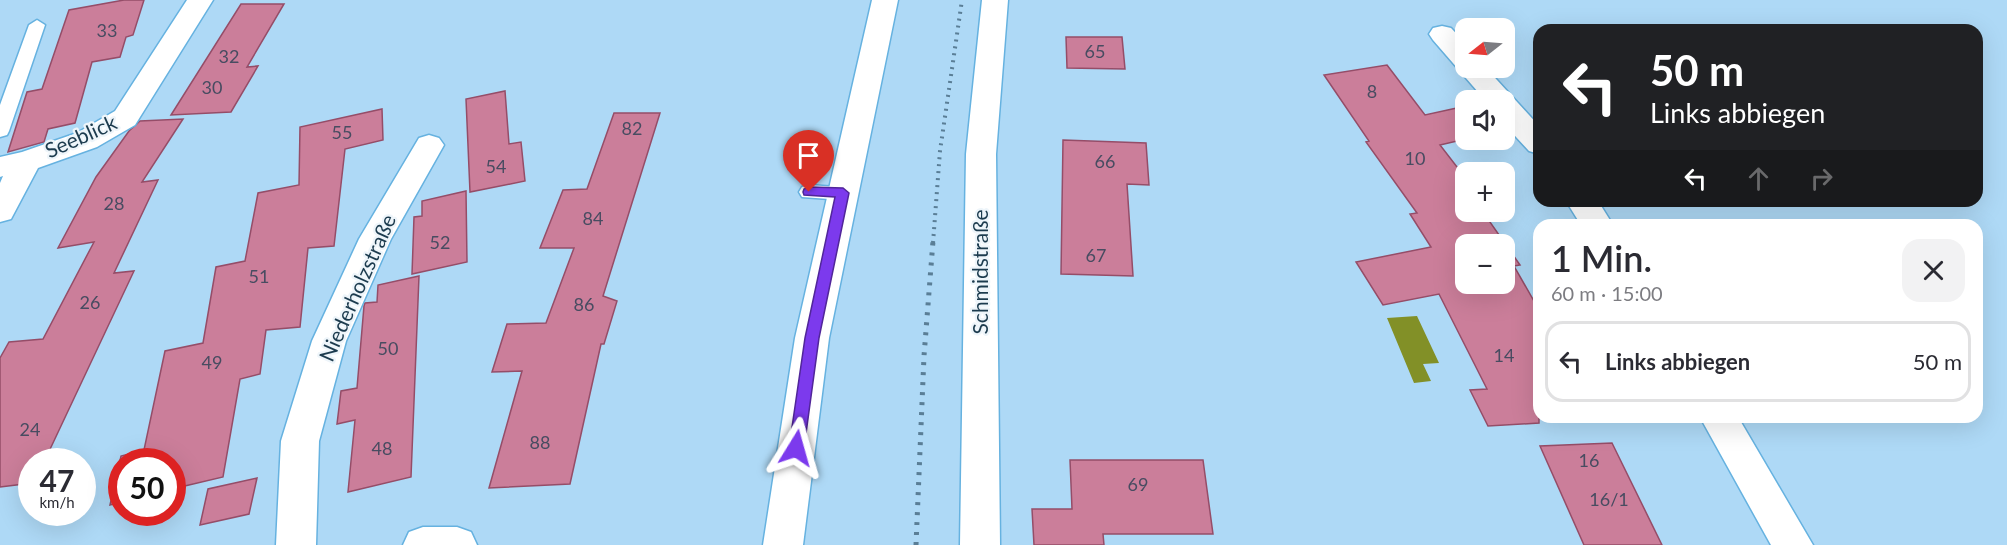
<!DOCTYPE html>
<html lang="de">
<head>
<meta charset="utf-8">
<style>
	body { margin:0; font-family:Lato,sans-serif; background:#f2f2f3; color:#2b2b33; height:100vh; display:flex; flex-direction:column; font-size:22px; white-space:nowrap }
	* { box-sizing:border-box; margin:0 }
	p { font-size:20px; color:#7c7c81 }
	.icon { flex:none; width:33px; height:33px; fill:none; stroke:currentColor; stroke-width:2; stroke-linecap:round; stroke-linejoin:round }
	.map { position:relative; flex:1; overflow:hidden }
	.sheet { position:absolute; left:1533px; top:219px; width:450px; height:204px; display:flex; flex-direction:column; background:#fff; border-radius:18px; box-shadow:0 6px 24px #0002 }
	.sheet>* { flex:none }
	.banner { position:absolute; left:1533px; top:24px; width:450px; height:183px; border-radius:18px; box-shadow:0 6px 24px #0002; background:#202124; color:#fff; overflow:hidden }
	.needle { width:39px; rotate:253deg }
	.fabs { position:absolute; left:1455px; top:18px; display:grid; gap:12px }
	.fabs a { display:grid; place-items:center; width:60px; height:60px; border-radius:12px; background:#fff; box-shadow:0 6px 24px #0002; font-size:30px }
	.speed { position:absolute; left:18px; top:448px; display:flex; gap:12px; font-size:30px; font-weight:700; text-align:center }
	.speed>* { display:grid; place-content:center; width:78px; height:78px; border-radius:50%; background:#fff; box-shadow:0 6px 24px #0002; line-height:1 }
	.speed small { font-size:15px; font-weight:400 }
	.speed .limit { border:9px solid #d22; background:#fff; color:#111 }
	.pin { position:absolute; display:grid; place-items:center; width:51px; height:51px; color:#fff; margin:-62px -26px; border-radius:50% 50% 50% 0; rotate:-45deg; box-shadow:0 0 6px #0007 }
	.pin .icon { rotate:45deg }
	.me { position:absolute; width:66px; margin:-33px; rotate:8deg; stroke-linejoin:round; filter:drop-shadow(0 0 4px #0008) }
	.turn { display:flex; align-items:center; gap:21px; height:126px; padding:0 18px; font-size:27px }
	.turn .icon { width:78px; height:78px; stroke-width:2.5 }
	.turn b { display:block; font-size:42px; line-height:51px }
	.lanes { display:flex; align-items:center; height:57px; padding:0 18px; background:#0003; justify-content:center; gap:30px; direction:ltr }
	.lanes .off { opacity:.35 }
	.round { display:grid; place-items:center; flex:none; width:63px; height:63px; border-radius:18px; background:#f2f2f3 }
	.overview { display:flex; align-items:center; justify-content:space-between; height:102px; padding:0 18px }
	h1 { font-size:36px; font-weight:600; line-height:45px }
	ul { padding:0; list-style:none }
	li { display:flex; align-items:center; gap:18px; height:81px; margin:0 12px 9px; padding:0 6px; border:3px solid #e1e1e2; border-radius:18px }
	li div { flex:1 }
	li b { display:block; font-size:22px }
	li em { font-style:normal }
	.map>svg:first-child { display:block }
	.water { fill:#829027 }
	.building { fill:#cb7e9a; stroke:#954d68; stroke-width:1.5; fill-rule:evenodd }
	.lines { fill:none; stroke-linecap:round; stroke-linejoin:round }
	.lane-casing { stroke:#66b2e0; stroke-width:3 }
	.street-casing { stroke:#66b2e0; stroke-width:3 }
	.secondary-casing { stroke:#66b2e0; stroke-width:3 }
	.lane { fill:#fff; fill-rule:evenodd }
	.street { fill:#fff; fill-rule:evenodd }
	.secondary { fill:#fff; fill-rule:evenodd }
	.rail-far1 { stroke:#5a7e96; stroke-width:4; stroke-dasharray:2 5; stroke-linecap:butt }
	.rail { stroke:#5a7e96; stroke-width:5; stroke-dasharray:3 7; stroke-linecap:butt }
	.route { fill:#7c3aed; stroke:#51269a; stroke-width:1.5 }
	.labels { text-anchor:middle; stroke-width:4.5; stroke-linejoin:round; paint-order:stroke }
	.number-label { font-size:18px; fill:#484c61 }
	.street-label { font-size:21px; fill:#1c3b4e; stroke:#eef5fa }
</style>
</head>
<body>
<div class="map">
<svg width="2007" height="545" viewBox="0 0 2007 545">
	<rect width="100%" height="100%" fill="#aed9f6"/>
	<path class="water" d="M1417,316L1439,363L1423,364L1431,381L1414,383L1387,318Z"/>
	<path class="building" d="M124,0H144L133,35L126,37L120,57L92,62L75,123L48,129L44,142L8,152L27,92L42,89L69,10Z
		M241,4H284L247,67L258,66L231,112L171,115Z
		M1066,37H1122L1125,69L1067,68Z
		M1387,65L1425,115L1466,106V139L1440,145L1464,176L1459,177L1466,186V212H1483L1520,265L1514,266L1539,310V423L1488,426L1470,390L1487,389L1439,294L1383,305L1356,262L1431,247L1410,214L1417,213L1366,142L1369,141L1324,75ZM1466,244H1504V284H1466Z
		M505,91L509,144L521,142L525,181L470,192L466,99Z
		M382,109L383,140L345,149L334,246L308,248L300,327L266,330L260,374L240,379L223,477L172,489V462H122V502L110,505L121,456L144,450L165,351L203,343L216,267L245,261L258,193L299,185L300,127Z
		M614,113H660L603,296L617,301L604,344H601L570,484L489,488L522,371L492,372L507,324L546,323L574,248H540L563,190L587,189Z
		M183,119L142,182L158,180L114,273L134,271L44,462H32V483L0,487V358L9,342L43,339L94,242L58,248L96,177L129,131L140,121Z
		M1063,140L1146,143L1149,185L1127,184L1133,276L1061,274Z
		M466,191L467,262L412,274L414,217L422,216V201Z
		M419,276L411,477L348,492L355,420L337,424L341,391L357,388L364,306L365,303L377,302L378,285Z
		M1612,443L1662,545H1584L1540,446Z
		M1070,460H1203L1213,534H1103L1104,545H1034L1032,509H1072Z
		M257,478L249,514L200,525L208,489Z"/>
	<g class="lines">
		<defs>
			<path id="lane" d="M37,20L45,25L9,131L7,135L0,137V105L29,25Z
				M809,185L850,188L853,193L850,198L843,200L802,197L799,192L802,187Z"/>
			<path id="street" d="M187,0H213L135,125L97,147L38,168L11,219L0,222V183L3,176L0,177V157L22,152L77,133L115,111Z
				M982,0H1008L996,154L1000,545H960L966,154Z
				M1442,26L1451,28L1466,44V68H1486L1539,126V154L1529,151L1504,124V100H1485L1433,40L1429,34L1433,28Z
				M429,135L439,138L444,145L391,239L346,341L319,441L316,545H276L281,441L312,341L359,239L419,138Z
				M1566,201H1598L1613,225H1581Z
				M1700,417H1738L1813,545H1771Z
				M423,527H457L471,532L477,545H403L409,532Z"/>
			<path id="secondary" d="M872,0H898L829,338L803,545H763L795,338Z"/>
		</defs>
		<use href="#lane" class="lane-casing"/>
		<use href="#street" class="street-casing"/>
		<use href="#secondary" class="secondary-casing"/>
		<use href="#lane" class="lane"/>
		<use href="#street" class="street"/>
		<use href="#secondary" class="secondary"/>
		<path class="rail-far1" d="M933,243L940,151L962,0"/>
		<path class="rail" d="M916,545L924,356L933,241"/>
	</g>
	<path class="route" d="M809,187L843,188L849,193L819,338L804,448L802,453L796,455L791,453L789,448L805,338L835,197L804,195L803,192L804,189Z"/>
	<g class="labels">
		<g class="number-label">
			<text x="107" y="37">33</text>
			<text x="1095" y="58">65</text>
			<text x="229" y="63">32</text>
			<text x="212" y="94">30</text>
			<text x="1372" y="98">8</text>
			<text x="632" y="135">82</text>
			<text x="342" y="139">55</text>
			<text x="1415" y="165">10</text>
			<text x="1105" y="168">66</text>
			<text x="496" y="173">54</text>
			<text x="114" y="210">28</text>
			<text x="593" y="225">84</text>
			<text x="440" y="249">52</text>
			<text x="1096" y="262">67</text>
			<text x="259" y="283">51</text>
			<text x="90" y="309">26</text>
			<text x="584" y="311">86</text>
			<text x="388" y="355">50</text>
			<text x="1504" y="362">14</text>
			<text x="212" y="369">49</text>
			<text x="30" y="436">24</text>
			<text x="540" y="449">88</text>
			<text x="382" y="455">48</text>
			<text x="1589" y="467">16</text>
			<text x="1138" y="491">69</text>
			<text x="1609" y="506">16/1</text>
		</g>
		<g class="street-label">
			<text transform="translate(81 137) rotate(-24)" y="7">Seeblick</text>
			<text transform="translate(981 272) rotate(-90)" y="7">Schmidstraße</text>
			<text transform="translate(358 288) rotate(-66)" y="7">Niederholzstraße</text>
		</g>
	</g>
</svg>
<div class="fabs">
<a><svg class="needle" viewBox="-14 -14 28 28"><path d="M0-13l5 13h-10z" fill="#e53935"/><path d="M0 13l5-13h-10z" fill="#7c7c81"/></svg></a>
<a><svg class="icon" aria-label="sound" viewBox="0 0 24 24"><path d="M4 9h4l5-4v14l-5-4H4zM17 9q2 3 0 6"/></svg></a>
<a>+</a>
<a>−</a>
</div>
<div class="speed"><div>47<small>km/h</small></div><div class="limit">50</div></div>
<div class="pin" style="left:809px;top:192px;background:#d93025"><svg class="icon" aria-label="arrive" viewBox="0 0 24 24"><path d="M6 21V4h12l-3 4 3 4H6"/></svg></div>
<svg class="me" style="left:796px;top:448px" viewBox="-20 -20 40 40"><path d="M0-17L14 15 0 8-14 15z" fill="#7c3aed" stroke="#fff" stroke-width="4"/></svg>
<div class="banner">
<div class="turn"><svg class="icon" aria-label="left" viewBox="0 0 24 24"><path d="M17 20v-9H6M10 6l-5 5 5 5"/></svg><div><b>50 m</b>Links abbiegen</div></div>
<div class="lanes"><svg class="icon" aria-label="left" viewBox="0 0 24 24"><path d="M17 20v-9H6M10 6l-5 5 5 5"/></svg><svg class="icon off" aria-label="ahead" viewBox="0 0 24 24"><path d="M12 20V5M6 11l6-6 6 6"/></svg><svg class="icon off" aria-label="right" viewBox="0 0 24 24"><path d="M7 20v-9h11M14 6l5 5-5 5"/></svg></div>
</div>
<section class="sheet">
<div class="overview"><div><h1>1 Min.</h1><p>60 m · 15:00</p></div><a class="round"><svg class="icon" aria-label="close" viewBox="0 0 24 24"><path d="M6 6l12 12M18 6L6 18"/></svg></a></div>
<ul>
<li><svg class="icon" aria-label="left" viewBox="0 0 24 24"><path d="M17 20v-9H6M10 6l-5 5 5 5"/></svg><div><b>Links abbiegen</b></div><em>50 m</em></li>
</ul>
</section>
</div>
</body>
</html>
